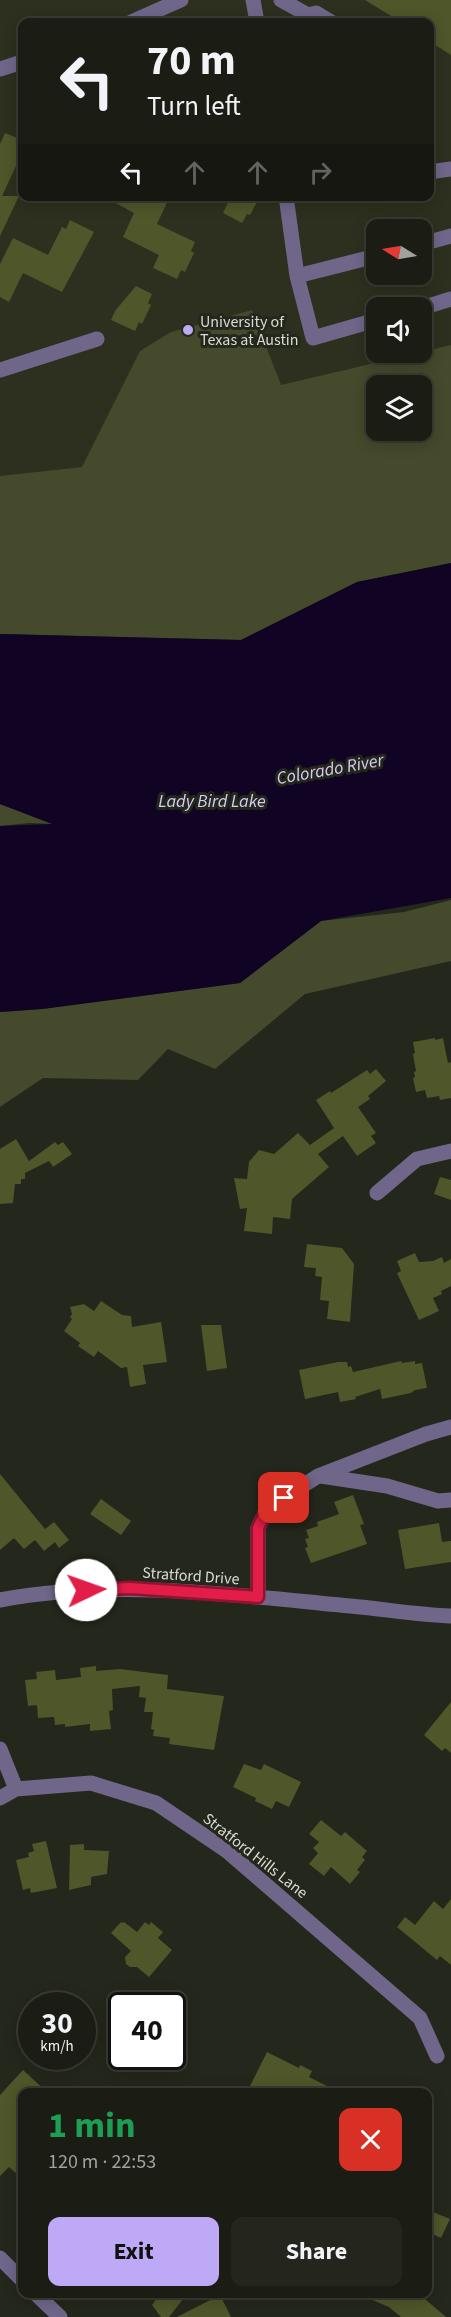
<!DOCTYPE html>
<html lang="en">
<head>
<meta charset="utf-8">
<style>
	body { margin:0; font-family:"Source Sans 3",sans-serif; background:#24261d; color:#f1f3f6; height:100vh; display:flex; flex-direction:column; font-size:22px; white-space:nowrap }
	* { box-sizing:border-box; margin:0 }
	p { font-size:20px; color:#a0a2a0 }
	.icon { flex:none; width:33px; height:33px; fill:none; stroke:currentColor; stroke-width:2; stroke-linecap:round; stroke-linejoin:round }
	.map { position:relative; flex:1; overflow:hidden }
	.side { position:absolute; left:18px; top:2088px; width:414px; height:210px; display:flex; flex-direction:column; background:#1b1d14; border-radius:12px; box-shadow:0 3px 15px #0003,0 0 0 2px #393b34 }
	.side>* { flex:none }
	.top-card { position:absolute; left:18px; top:18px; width:416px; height:183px; border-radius:12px; box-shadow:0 3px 15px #0003,0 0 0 2px #393b34; background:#1b1d14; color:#f1f3f6; overflow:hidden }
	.needle { width:39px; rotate:281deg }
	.controls { position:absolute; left:366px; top:219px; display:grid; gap:12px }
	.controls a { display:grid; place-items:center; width:66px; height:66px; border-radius:12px; background:#1b1d14; box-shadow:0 3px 15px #0003,0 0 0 2px #393b34; font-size:30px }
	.speed { position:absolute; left:18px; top:1992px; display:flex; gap:12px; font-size:30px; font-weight:700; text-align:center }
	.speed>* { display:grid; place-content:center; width:78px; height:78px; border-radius:50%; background:#1b1d14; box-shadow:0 3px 15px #0003,0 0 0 2px #393b34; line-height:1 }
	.speed small { font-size:15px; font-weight:400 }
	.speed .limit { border:3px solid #111; border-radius:9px; background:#fff; color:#111 }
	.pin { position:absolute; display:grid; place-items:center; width:51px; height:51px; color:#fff; margin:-26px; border-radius:12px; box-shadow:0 3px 9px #0006 }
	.me { position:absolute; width:66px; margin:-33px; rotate:87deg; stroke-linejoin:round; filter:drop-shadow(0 0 4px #0008) }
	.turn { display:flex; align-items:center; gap:21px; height:126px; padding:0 30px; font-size:27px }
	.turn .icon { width:78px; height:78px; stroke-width:2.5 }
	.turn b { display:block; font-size:42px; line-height:51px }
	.lanes { display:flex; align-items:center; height:57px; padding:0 30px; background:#0003; justify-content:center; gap:30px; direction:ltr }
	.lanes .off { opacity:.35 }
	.round { display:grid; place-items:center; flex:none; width:63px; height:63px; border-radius:12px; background:#24261d }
	.head { display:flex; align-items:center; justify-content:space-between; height:102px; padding:0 30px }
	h1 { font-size:36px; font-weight:700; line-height:45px; color:#1e9e55 }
	.primary-button { display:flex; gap:12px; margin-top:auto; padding:12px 30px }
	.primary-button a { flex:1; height:69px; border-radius:12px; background:#bda9f5; color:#111; font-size:24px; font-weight:700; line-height:69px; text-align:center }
	.primary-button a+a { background:#24261d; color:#f1f3f6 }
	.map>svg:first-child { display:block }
	.built { fill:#2d301e; fill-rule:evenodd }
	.green { fill:#444a2b; fill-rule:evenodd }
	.water { fill:#100324 }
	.building { fill:#4f5629 }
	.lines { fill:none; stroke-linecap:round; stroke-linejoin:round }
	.minor { stroke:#6f668a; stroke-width:15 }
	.route-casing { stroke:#92132f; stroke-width:15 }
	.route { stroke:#e11d48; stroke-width:10 }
	.poi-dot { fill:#bda9f5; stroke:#24271b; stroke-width:2 }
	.labels { text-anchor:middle; stroke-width:6; stroke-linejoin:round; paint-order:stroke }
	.poi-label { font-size:16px; fill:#d9dbd4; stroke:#24271b; text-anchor:start }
	.street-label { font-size:16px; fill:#d9dbd4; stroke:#24271b }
	.water-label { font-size:18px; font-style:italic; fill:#d7cdf7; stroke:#24271b }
</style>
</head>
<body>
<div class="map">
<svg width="451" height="2317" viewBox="0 0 451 2317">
	<rect width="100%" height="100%" fill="#24271b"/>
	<path class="built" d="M0,0H451V563L0,634ZM22,22H429V196H22ZM376,230H422V274H376ZM376,308H422V352H376ZM376,386H422V430H376Z"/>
	<path class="green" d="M252,310L281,385L451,345V563L357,582L241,640L0,634V476L82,467L140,351L171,332ZM376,386H422V430H376Z
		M0,804L54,824L29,823L0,826Z
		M451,900V961L305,994L215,1069L168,1049L138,1080L43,1078L0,1107V1012L42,1009L240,983L321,921L404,912Z"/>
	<path class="water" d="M451,563V898L321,921L240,983L42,1009L0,1012V826L52,824L0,804V634L241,640L357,582Z"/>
	<path class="building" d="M365,0H451V55L429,41V22H401Z
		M5,133L22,140V153L2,196H19L0,236V144Z
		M103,196H170L157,224L195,242L191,251L194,253L185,272L181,270L177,279L153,268L159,255L123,237L134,213Z
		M231,196H260L250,215L247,214L242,223L223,213Z
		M70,220L94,232L62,292L23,273L9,302L0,297V264L13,238L48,255L62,227L66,229Z
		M136,286L152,294L148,303L151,305L142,324L139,322L135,331L111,320L115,311Z
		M435,1038V1040L443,1038L448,1063L451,1062V1098L440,1100L439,1096L427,1098L425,1090L416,1092L413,1078L415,1077L414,1072L416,1071L413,1054L415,1053L413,1042Z
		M376,1069L386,1081L368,1096L370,1099L358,1107L376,1133L371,1136L376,1143L357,1156L343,1136L318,1154L329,1167L292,1199L290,1219L273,1217L272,1234L244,1231L247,1208L240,1209L234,1178L247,1179L249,1162L259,1150L274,1154L298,1133L310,1145L334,1128L316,1100L330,1091L331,1093L367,1070L370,1074Z
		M16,1139L29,1161L55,1142L58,1145L63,1142L72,1154L53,1167L49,1161L25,1173V1179H21V1184H15L13,1203L0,1204V1149Z
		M440,1177L451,1180V1200L434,1194Z
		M307,1244L342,1248L354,1264L350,1322L327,1319L329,1301L320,1300L322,1277L315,1276L316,1268L304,1267Z
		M415,1253L419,1262L433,1261L442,1257L444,1263L451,1259V1286L441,1291L442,1294L433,1298L439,1311L419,1320L397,1273L401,1271L397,1261Z
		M101,1301L122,1315L131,1316L132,1327L161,1322L167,1362L143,1365L146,1384L130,1387L127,1367L121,1368L98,1351L94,1357L78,1346L80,1343L64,1331L72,1319L70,1317L72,1314L70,1307L84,1304L94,1311Z
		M201,1325H221L227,1368L207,1371Z
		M401,1361L402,1363L415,1361V1364L422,1363L427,1388L415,1390L411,1393L382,1399L380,1389L355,1397L356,1399L340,1402L338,1392L305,1399L299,1370L338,1362H347L348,1367L351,1366L353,1372Z
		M0,1474L45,1529L54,1522L69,1540L59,1548L55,1542L44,1551L35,1540L24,1549L14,1538L0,1550Z
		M353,1495L364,1524L360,1525L367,1544L311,1563L305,1548L308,1547L305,1539L309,1538L306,1530L318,1526L317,1522L339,1514L334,1502Z
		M101,1499L131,1521L121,1535L90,1514Z
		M439,1523L442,1542L451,1541V1562L405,1569L398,1530Z
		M96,1666V1671L120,1669L168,1675L167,1689L224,1696L214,1750L169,1744L170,1738L153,1736L154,1730L151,1729L153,1712H144L146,1698L139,1697L140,1686L112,1689L113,1710L109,1711L111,1729L90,1731V1724L65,1727V1724L55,1725L54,1717L38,1718L37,1705L28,1706L25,1680L37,1679L36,1672L55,1670L56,1680L81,1677L80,1668Z
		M451,1702V1753L445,1748L442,1751L424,1735Z
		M244,1764L261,1770L264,1764L301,1782L289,1807L276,1801L272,1809L255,1801L256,1798L233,1787Z
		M321,1820L341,1836L345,1832L367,1851L362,1857L365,1860L357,1870L360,1872L350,1884L331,1867L324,1876L309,1864L318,1853L313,1848L319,1842L309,1834Z
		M46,1841L57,1888L31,1893L30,1888L23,1890L16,1860L29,1857L28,1853L34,1851L32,1844Z
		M84,1844V1850L109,1851L107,1874L91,1877V1885L69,1890L70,1845Z
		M451,1899V1965L440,1956L437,1960L397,1927L405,1917L415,1925L434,1901L443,1909Z
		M121,1922L123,1923L124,1922L137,1932L145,1922L149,1925L151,1922L163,1932L158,1938L172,1950L149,1977L137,1967H130L126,1964L125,1957L131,1951L111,1933Z
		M267,2052L299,2068L300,2065L312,2071L309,2077L339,2092H247Z
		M23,2070L47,2092H22V2178L9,2167L0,2176V2095Z
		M428,2210L450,2219L441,2238L428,2232Z
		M160,2294H187L169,2317H161L152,2305Z
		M358,2294H419L446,2317H401L389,2307Z
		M220,2295L231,2317H177Z"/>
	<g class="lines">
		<path class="minor" d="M253,0L257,22
			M281,0L308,15L316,13L331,22
			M131,22L181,0
			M0,69L22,62
			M429,172L451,169
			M286,196L297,276L313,338L376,320
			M422,244L451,236
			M297,276L376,256
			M422,308L451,299
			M0,370L97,339
			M377,1193L417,1159L451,1151
			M321,1476L387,1486L438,1501L451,1500
			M258,1597V1528L267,1509L318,1476L426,1434L451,1427
			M0,1600C119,1578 240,1596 360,1607C390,1610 421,1615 451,1616
			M0,1749L16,1789
			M0,1798L16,1789L91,1783L156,1803L227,1851L420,2018L437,2056
			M0,2258L22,2280
			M36,2294L60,2317"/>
	</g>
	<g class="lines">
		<defs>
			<path id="route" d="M86,1590L130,1588L258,1597V1528L267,1509L284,1498"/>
		</defs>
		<use href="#route" class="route-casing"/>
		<use href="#route" class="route"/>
	</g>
	<circle class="poi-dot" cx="188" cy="330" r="6"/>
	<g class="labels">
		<g class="poi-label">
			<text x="200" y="327">University of<tspan x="200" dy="18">Texas at Austin</tspan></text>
		</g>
		<g class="street-label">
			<text transform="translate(191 1575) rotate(4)" y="6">Stratford Drive</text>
			<text transform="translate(256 1855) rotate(38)" y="6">Stratford Hills Lane</text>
		</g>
		<g class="water-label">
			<text transform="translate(330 769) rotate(-10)" y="6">Colorado River</text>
			<text x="212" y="807">Lady Bird Lake</text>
		</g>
	</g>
</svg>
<div class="controls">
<a><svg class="needle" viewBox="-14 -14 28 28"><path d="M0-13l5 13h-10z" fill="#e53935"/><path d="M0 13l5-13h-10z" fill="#a0a2a0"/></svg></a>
<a><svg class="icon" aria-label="sound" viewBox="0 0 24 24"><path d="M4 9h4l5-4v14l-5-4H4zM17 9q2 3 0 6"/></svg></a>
<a><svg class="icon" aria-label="layers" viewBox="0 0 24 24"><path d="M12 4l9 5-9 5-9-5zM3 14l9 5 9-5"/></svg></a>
</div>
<div class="speed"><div>30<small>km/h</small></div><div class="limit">40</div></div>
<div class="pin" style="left:284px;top:1498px;background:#d93025"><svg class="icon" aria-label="arrive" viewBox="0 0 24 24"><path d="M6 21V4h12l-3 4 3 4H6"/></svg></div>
<svg class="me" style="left:86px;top:1590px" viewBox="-20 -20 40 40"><circle r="19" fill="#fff"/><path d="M0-13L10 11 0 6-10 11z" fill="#e11d48"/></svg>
<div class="top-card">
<div class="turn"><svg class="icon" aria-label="left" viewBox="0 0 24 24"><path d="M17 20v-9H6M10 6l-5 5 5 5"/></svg><div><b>70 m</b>Turn left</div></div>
<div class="lanes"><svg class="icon" aria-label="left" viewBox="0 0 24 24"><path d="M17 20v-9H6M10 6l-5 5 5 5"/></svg><svg class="icon off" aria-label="ahead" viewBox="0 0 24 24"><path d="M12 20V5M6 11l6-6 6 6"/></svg><svg class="icon off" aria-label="ahead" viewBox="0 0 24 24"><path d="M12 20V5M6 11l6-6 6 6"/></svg><svg class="icon off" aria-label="right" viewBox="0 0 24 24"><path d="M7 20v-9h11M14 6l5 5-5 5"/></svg></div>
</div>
<section class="side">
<div class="head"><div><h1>1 min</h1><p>120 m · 22:53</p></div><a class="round" style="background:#d93025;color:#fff"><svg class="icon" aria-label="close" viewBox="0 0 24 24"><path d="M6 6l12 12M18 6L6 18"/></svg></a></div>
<div class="primary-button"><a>Exit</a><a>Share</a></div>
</section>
</div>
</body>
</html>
